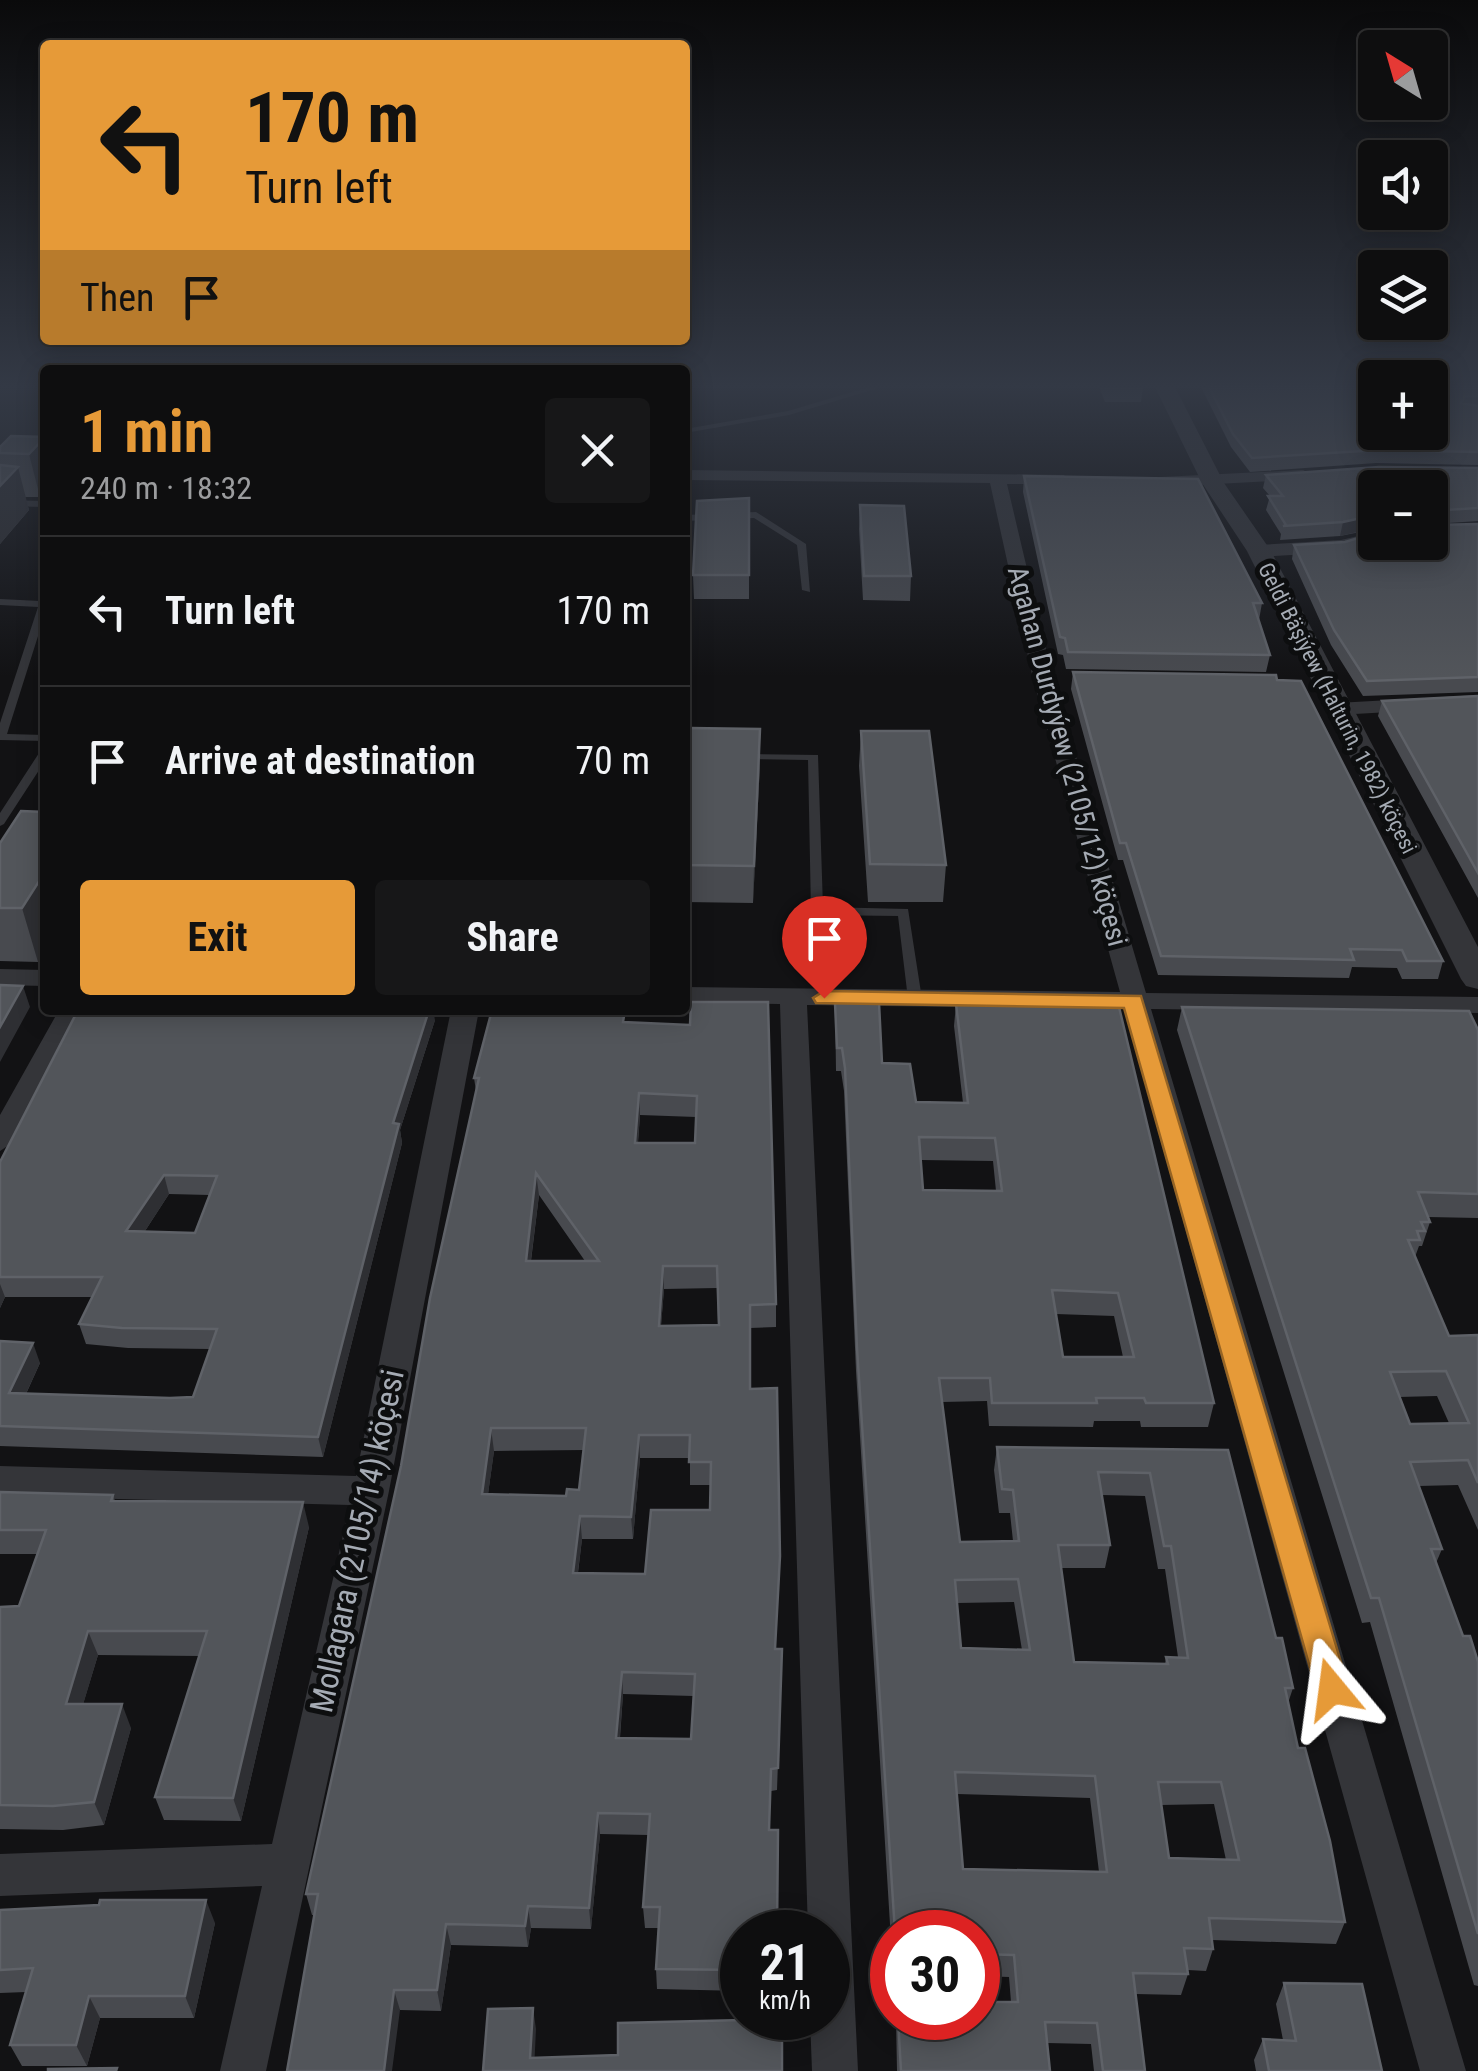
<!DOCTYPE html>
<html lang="en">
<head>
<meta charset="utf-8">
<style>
	body { margin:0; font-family:"Roboto Condensed",sans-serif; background:#171718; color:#f1f3f6; height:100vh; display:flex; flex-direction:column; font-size:38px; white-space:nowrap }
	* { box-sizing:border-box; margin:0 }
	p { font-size:32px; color:#9b9c9e }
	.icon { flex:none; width:55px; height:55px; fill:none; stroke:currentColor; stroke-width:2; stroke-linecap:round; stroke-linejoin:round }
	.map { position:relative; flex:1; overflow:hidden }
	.drawer { position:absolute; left:40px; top:365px; width:650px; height:650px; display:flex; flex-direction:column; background:#0e0e0f; border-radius:10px; box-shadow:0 5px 25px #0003,0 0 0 2px #2e2e2f }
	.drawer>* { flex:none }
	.top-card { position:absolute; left:40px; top:40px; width:650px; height:305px; border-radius:10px; box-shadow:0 5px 25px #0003,0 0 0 2px #2e2e2f; background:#e69a38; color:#111; overflow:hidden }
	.needle { width:65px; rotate:323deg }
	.tools { position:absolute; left:1358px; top:30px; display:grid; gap:20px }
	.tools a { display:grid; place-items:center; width:90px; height:90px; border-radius:10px; background:#0e0e0f; box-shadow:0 5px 25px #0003,0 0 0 2px #2e2e2f; font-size:50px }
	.speed { position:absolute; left:720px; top:1910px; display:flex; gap:20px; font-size:50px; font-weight:700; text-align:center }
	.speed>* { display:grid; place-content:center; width:130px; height:130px; border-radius:50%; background:#0e0e0f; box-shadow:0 5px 25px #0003,0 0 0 2px #2e2e2f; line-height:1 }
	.speed small { font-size:25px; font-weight:400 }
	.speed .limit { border:15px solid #d22; background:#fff; color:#111 }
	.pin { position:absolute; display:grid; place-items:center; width:85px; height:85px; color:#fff; margin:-102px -42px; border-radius:50% 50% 50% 0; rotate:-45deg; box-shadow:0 0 10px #0007 }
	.pin .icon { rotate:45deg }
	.me { position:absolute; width:110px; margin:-55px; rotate:344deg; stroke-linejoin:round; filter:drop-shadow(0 0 8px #0008) }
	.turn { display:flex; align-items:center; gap:35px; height:210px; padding:0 40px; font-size:45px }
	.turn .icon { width:130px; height:130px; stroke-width:2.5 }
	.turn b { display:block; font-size:70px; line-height:85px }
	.then { display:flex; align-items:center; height:95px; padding:0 40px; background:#0003; gap:20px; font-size:38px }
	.round { display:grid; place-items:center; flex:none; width:105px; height:105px; border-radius:10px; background:#171718 }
	.summary { display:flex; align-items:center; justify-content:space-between; height:170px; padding:0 40px }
	h1 { font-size:60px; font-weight:700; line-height:75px; color:#e69a38 }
	.button { display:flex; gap:20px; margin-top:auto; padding:20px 40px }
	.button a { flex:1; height:115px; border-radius:10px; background:#e69a38; color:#111; font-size:40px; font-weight:700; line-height:115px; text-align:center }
	.button a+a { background:#171718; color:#f1f3f6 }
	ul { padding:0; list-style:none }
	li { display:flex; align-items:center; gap:30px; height:150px; padding:0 40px; border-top:2px solid #2e2e2f }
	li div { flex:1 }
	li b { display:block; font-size:38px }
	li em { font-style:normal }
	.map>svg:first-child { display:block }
	.built { fill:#1e1f21 }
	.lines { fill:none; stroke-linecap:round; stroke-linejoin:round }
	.service { fill:#343539; fill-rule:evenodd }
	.minor { fill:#343539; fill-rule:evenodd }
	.tertiary { fill:#343539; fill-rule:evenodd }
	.wall { fill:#484a4f; fill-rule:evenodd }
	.shaded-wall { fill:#2e2f33 }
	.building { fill:#52555a; stroke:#5f6268; stroke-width:2.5; fill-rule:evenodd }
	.route { fill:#e69a38; stroke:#966424; stroke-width:2.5 }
	.labels { text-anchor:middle; stroke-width:10; stroke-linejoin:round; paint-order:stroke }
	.far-street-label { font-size:22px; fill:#a5abb4; stroke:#0d0e0f }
	.street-label { font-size:28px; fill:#a5abb4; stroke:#0d0e0f }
	.near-street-label { font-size:32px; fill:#a5abb4; stroke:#0d0e0f }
</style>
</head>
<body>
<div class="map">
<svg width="1478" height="2071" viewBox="0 0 1478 2071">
	<rect width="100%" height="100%" fill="#121214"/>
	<path class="built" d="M0,387H45V458L0,453Z"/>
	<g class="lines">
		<path class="service" d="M869,387H882L789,415L685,433V429L788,411Z
			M0,500L45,501V507L0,506Z
			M756,512L806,544L810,592L802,590L797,545L754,518L685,521V515Z
			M45,596V614L7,734L45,735V741L0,740V723L38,607L0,605V599L40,601Z
			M45,749V761L4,824L0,826V813L41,750Z
			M744,754L818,755L823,907L908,909L922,999L920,1002H910L908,999L898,916L817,915L811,911L808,760L740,759L738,757Z"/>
		<path class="minor" d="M685,470L1064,475L1067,479L1058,484H1007L1053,679L1146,993L1478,997V1013L1151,1009L1466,2071H1420L1124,1009L807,1005L858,2071H812L810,2018H828V1932H808L780,1004L685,1003V987L1120,992L1033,679L990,483L685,480Z
			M1303,470L1312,475L1309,479L1161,487L1152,482L1161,477Z
			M1375,532L1376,542L1342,552L1259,557L1250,551L1259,545L1341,540Z
			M1478,695V707L1337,715L1326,709L1337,703Z
			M0,969L45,970V986L0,985Z
			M59,1010H87L15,1141L0,1151V1115Z
			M451,1010H479L389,1491L266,2071H220L262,1886L0,1896V1854L272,1844L350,1505L0,1496V1466L356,1476Z"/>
		<path class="tertiary" d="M1155,387H1175L1224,483L1271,551L1478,947V989L1466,986L1461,979L1247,551L1202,483Z"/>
	</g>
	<path class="wall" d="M1099,387H1143L1141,402H1105Z
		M1201,387H1478V465L1376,463L1250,472L1231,447Z
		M45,437V492L40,497H25L29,510L0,544V447Z
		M1478,468V521L1433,524H1478V692L1363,696L1331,645L1292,559L1294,545L1430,542L1375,488V529L1340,536L1280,540L1281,534L1266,510L1270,496L1263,488L1266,475Z
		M1024,476L1262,603L1259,620L1270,655L1266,672L1066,669L1063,655L1058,654L1023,492Z
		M749,498V599H694L693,575Z
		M860,505L911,576L910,601L863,600L859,529Z
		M1073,672L1277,680L1443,961L1438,979H1402L1397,968L1352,967L1349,978L1158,975L1123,860H1118L1071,689Z
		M1478,696V898L1378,716L1382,701Z
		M861,731L946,865L943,902H868L859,766Z
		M760,764L753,903L685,902V778Z
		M45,812V951L38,962L0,961V843Z
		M835,1003L882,1063L916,1102L963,1103L954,1026L956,1004L1214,1403L1208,1427H1141L1140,1421H1094L1093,1427L989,1426L987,1401L942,1402L960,1542L1013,1541L1010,1513H999L994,1470L997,1447L1228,1450L1276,1638L1293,1688L1288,1703L1298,1748L1345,1922L1336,1944L1212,1940L1213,1949L1206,1971L1188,1970V1974L1181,1995L1136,1994L1145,2071H1094L1091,2044L1047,2043L1050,2071H897L896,2018H978L1011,2002L1009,1977L978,1976V1932H892V1957L856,1371L844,1091L841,1071H836ZM921,1160L993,1161L996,1191L923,1190ZM1056,1314L1114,1316L1123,1357H1063ZM1102,1495L1145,1496L1158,1569H1165L1178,1657H1166L1165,1664L1074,1662L1061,1568H1105L1110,1545ZM1014,1602L1022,1650L961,1648L957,1603ZM957,1794L1090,1798L1099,1872L963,1869ZM1214,1804L1226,1860L1169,1858L1161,1805Z
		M1182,1007L1478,1030V1218L1428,1217L1430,1222L1422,1246H1419L1415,1257L1449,1336L1478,1335V1530L1458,1485L1419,1486L1442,1549L1436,1563L1463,1636L1478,1662V1986L1474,1985L1370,1622L1362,1623L1177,1030ZM1437,1396L1449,1423L1410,1424L1399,1397Z
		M435,1020L400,1130L402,1143L323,1457L0,1446V1341L40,1363L26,1394L170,1398L193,1397L210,1349L128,1348L86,1344L79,1324L93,1297H5L0,1308V1162ZM169,1194L209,1195L195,1233L145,1231Z
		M627,1022L690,1025L776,1304V1327L750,1328V1389L776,1649H782L777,1790L771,1791L742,1932V1991L657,1989L656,1969L658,1928H645L643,1907L648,1835L600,1834L591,1929L531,1928L528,1947L451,1945L441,2011L400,2010L314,1915H312L306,1894L401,1466L476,1091L474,1078ZM640,1115L696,1117L695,1143H638ZM539,1195L585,1261H531ZM717,1288L718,1325L661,1326L664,1289ZM584,1450L579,1490L566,1496L488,1494L494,1451ZM640,1458H690V1485H710V1510L645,1574L578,1573L582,1539H633ZM623,1694L693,1696L691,1739L620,1738Z
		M0,1492L113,1495L115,1501L309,1527L241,1821L164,1820L155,1797L199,1656L98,1655L83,1704L131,1728L104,1825L63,1830L0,1829V1607L19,1606L38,1554H0Z
		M0,1910L215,1923L194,2018H100L87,2066H22L10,2045L26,1992L0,1993Z
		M1284,1983L1382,2071H1256L1254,2060L1263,2039L1283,2040L1276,2004Z"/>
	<path class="shaded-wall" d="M45,437V492L40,497L29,454Z
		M18,467L29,510L0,544V486Z
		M1375,515L1374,528L1340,536L1343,522Z
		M760,729V764L753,903L754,866Z
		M45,872V951L38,962L22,908Z
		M23,986L30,1007L0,1062V1027Z
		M429,1010H433L435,1020L400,1130L402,1143L323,1457L318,1437L393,1123Z
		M639,1093L640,1115L636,1165L635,1143Z
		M536,1173L539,1195L528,1283L526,1261Z
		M164,1175L169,1194L132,1251L126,1231Z
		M663,1266L664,1289L659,1348V1326Z
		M0,1284L5,1297L0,1308Z
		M33,1343L40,1363L17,1413L9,1393Z
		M491,1428L494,1451L485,1516L482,1494Z
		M639,1435L640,1458L633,1539L631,1517Z
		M303,1502L309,1527L241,1821L233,1798Z
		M580,1516L582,1539L575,1595L573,1573Z
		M88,1631L98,1655L76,1728L66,1704Z
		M622,1672L623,1694L618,1760L616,1738Z
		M122,1704L131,1728L104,1825L94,1802Z
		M598,1813L600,1834L591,1929L589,1908Z
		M206,1900L215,1923L194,2018L185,1996Z
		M528,1906L531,1928L528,1947L525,1926Z
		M446,1924L451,1945L441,2011L437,1990Z
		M394,1990L400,2010L392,2071H384Z
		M89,1996L100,2018L87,2066L76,2045Z
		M533,2008L536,2029L534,2071L530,2058Z"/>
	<path class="building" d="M1209,387H1375V432H1430V387H1478V396H1465L1461,403L1478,406V452L1379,450L1252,458L1233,434Z
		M11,436L45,437L29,454L0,453V447Z
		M0,465L18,467L0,486Z
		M1379,467L1478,468V508L1430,511V488H1375V515L1343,522L1283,526L1286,525L1268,496H1283L1266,475Z
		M1024,476L1198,479L1262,603H1253L1270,655L1068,652L1065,638L1060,637Z
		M749,498V575H693L697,501Z
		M860,505L904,506L911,576H864Z
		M1430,512L1433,525L1478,524V677L1367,681L1334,630L1294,545L1345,542L1375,533V542H1430Z
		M1073,672L1276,675L1277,680L1301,681L1443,961H1407L1402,950L1350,949L1354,960L1161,956L1126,843H1120Z
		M1478,696V873L1382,701Z
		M690,728L760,729L754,866L685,865V778Z
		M861,731H929L946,865L870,864Z
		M21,811L45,812V872L22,908H0V843Z
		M0,985L23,986L0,1027Z
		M691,1002H768L776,1304L750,1305V1389L777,1388L780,1556L775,1649H782L778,1768L771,1769L769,1830H778L777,1932H742V1970L656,1969L660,1907H643L650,1814L598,1813L589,1908L528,1906L525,1926L446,1924L437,1990H394L384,2071H287L318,1894H306L401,1466L430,1298L479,1078H474L492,1010H625L623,1022L690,1025ZM639,1093L697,1096L695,1143H635ZM536,1173L599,1261H526ZM663,1266H717L719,1325L659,1326ZM491,1428H586L579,1490L567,1489L566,1496L482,1494ZM639,1435H690L689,1462H711L710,1510H651L645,1574L573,1573L580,1516L631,1517ZM622,1672L695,1674L691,1739L616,1738Z
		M835,1003H879L882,1063L910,1064L916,1102L968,1103L956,1004L1119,1007L1214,1403H1146L1144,1398H1096L1097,1403H992L990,1378H939L960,1542L1019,1541L1013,1490L1002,1489L997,1447L1228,1450L1276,1638H1282L1293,1688H1285L1298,1748H1305L1330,1841L1345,1922L1209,1918L1213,1949L1184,1948L1188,1974L1133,1973L1145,2071H1103L1097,2023L1045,2022L1050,2071H901L898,2018H978V2002H1018L1014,1955L978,1954V1932H895L857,1348L845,1068L842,1048H837ZM919,1137L995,1138L1002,1191L923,1190ZM1052,1290L1118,1293L1134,1357H1063ZM1098,1472L1150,1473L1164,1546H1171L1188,1658L1166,1657L1168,1664L1074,1662L1058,1545H1110ZM1018,1579L1030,1650L961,1648L955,1580ZM955,1772L1095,1776L1107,1872L963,1869ZM1158,1782H1221L1239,1860L1169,1858Z
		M1182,1007L1469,1011L1478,1030V1194L1418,1192L1430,1222H1421L1425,1231H1417L1420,1240H1408L1449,1336L1478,1335V1483L1468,1460L1410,1462L1442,1549H1431L1463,1636H1470L1478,1662V1934L1379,1598H1371ZM1446,1371L1469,1423L1410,1424L1390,1372Z
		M78,1010H429L393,1123L399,1124L318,1437L0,1426V1341L33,1343L9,1393L170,1398L193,1397L217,1329L122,1328L79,1324L102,1277H0V1162ZM164,1175L217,1176L195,1233L126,1231Z
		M0,1492L113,1495L111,1501L303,1502L233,1798L155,1797L207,1631H88L66,1704H122L94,1802L53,1806L0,1805V1607L19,1606L46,1530H0Z
		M100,1900H206L185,1996H89L76,2045H10L33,1968L0,1970V1910L99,1905Z
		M1284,1983L1362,1984L1382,2071H1269L1263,2039L1296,2041Z
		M533,2008L530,2058L618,2055V2023L782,2019V2071H483L488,2009Z
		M117,2068L116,2071H48V2069Z"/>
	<linearGradient id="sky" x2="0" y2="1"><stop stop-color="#0a0a0b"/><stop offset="0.57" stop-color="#333945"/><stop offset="1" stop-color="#333945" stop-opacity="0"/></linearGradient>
	<rect width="1478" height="677" fill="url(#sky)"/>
	<path class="route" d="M824,991L1141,996L1349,1689L1344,1699L1332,1704L1321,1699L1316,1689L1124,1008L816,1003L813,998Z"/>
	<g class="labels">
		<g class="far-street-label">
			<text transform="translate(1338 708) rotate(63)" y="8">Geldi Bäşiýew (Halturin, 1982) köçesi</text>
		</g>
		<g class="street-label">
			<text transform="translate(1068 756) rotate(75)" y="10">Agahan Durdyýew (2105/12) köçesi</text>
		</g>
		<g class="near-street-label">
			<text transform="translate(357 1541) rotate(-78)" y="11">Mollagara (2105/14) köçesi</text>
		</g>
	</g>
</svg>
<div class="tools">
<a><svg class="needle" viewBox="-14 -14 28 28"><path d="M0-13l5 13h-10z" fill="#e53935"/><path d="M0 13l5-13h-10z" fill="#9b9c9e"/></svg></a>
<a><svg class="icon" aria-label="sound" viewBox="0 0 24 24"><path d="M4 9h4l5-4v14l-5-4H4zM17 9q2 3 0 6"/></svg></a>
<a><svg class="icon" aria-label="layers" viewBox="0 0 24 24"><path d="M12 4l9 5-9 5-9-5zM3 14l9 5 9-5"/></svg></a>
<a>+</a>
<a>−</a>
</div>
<div class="speed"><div>21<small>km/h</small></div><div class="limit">30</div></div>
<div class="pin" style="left:824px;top:998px;background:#d93025"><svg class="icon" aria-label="arrive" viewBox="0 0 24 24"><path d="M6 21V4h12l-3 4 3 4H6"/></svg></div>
<svg class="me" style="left:1332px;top:1689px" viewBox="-20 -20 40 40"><path d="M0-17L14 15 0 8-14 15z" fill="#e69a38" stroke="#fff" stroke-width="4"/></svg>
<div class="top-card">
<div class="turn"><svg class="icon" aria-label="left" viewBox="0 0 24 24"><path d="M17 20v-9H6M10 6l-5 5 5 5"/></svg><div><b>170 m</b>Turn left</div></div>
<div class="then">Then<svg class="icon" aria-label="arrive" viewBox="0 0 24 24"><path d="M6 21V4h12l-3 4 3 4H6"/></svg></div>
</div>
<section class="drawer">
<div class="summary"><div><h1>1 min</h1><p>240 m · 18:32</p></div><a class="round"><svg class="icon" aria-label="close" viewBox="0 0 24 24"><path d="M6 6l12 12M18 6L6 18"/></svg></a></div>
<ul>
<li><svg class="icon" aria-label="left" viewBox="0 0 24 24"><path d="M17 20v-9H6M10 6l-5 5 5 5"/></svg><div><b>Turn left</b></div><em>170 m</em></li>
<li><svg class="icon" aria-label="arrive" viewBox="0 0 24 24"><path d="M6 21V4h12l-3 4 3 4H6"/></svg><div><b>Arrive at destination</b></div><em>70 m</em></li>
</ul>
<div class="button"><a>Exit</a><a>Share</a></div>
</section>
</div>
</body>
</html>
